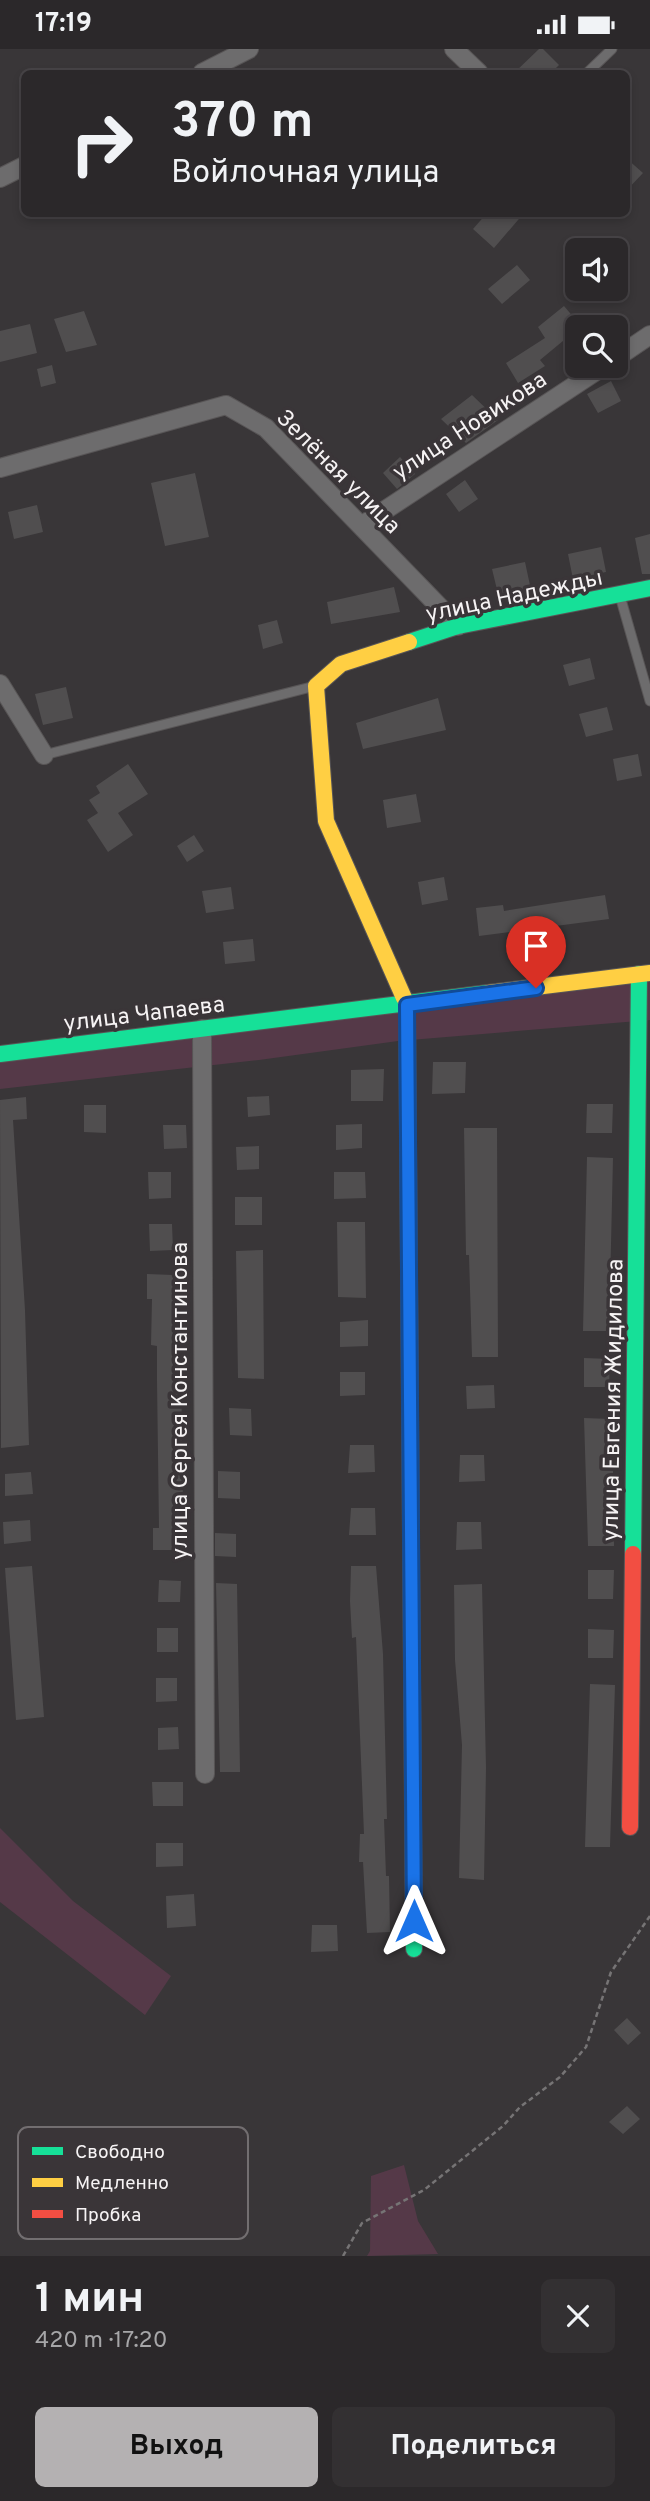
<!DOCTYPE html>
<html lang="ru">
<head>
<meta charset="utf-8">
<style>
	body { margin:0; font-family:Overpass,sans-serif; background:#333032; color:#f1f3f6; height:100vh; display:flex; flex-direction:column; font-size:26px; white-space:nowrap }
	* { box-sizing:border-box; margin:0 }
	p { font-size:23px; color:#a6a6a8 }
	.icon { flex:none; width:38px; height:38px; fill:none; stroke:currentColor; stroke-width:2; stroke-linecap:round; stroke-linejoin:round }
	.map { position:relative; height:2207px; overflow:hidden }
	.drawer { display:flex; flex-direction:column; background:#2b282a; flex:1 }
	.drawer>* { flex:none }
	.top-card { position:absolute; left:21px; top:21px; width:609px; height:147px; border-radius:10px; box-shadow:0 4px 10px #0003,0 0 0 2px #474447; background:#2b282a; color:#f1f3f6; overflow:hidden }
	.buttons { position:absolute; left:565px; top:189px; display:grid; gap:14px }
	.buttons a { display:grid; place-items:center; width:63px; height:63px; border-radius:10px; background:#2b282a; box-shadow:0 4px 10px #0003,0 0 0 2px #474447; font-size:35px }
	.pin { position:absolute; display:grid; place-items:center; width:60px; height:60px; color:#fff; margin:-72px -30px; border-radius:50% 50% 50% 0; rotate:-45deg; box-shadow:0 0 7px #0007 }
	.pin .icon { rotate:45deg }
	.me { position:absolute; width:77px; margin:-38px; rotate:0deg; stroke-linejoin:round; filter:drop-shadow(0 0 5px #0008) }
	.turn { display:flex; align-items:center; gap:24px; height:147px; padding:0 35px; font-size:32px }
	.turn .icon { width:91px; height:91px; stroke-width:2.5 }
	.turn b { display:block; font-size:49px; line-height:60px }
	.round { display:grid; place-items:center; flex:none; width:74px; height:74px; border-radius:10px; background:#333032 }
	.headline { display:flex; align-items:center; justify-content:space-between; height:119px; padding:0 35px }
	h1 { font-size:42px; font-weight:700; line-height:52px }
	.primary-button { display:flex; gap:14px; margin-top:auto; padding:14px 35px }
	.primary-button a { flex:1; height:80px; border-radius:10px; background:#b4b1b2; color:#111; font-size:28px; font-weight:700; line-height:80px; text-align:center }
	.primary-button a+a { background:#333032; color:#f1f3f6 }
	.status { display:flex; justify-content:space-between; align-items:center; height:49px; padding:0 35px; background:#2b282a; direction:ltr }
	.status svg { height:19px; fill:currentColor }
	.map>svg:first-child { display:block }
	.green { fill:#553948 }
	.building { fill:#504e4f }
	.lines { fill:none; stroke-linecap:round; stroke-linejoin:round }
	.lane-casing { stroke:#585556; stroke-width:11 }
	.street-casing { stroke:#585556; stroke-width:20 }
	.fast-casing { stroke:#585556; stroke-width:18 }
	.slow-casing { stroke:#585556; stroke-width:18 }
	.jam-casing { stroke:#585556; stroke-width:18 }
	.path { stroke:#767475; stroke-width:2.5; stroke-dasharray:5 3.5; stroke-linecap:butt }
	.lane { stroke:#6d6c6d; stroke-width:9 }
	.street { stroke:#6d6c6d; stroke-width:18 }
	.fast { stroke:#16e098; stroke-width:16 }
	.slow { stroke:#ffcf43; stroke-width:16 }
	.jam { stroke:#f24e42; stroke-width:16 }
	.route-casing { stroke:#114b97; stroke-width:18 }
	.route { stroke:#1a73e8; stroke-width:12 }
	.labels { text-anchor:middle; stroke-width:7; stroke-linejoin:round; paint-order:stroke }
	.street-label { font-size:23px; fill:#f6f3f4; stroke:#3a3538 }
	.key { fill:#3a3538; stroke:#726e70; stroke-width:2 }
	.key-label { font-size:19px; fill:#f6f3f4 }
</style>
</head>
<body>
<div class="status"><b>17:19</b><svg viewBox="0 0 49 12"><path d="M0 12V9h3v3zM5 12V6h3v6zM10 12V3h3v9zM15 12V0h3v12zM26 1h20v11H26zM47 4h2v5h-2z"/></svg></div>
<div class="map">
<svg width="650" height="2207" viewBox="0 0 650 2207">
	<rect width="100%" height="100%" fill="#393638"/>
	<path class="green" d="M650,931V971L398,992L259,1011L0,1040V1010Z
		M0,1779L73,1852L171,1927L145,1966L0,1853Z
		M404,2116L418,2172L438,2205L367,2207L370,2202L371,2127Z"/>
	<path class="building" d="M539,0H543L559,16L551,24H514Z
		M626,109L643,124L626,142Z
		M487,164H524L494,199L473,180Z
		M517,216L530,231L502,255L488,240Z
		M564,257L581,277L540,311L545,317L518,334L506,314L545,289L538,278Z
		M84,262L97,296L66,303L54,270Z
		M30,275L37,304L0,313V282Z
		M52,316L56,334L41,338L37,320Z
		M611,332L621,352L598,364L587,345Z
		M472,346L498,371L466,394L441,370Z
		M400,408L415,425L397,440L383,424Z
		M195,424L209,488L165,497L151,434Z
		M465,431L478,450L459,463L446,445Z
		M37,456L43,483L14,490L8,463Z
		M650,485V525H642L635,489Z
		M601,498L606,523L573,530L568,505Z
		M525,513L531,541L499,549L492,520Z
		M394,538L400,563L331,575L327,553Z
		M277,571L283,594L263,600L258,576Z
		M590,609L595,630L569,637L563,616Z
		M66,638L73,669L43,676L35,645Z
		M438,649L446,681L363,700L356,674Z
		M607,658L613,681L586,688L579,665Z
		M638,705L642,727L617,732L613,710Z
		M128,715L148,745L118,764L133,786L108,803L87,771L98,764L89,751L100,744L96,737Z
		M416,745L421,773L387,779L383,751Z
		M194,786L204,802L187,813L177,797Z
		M444,828L448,851L422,856L418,833Z
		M231,838L234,860L206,864L202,842Z
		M605,846L609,870L479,887L476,859L503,856L504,862Z
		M253,890L255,912L225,915L223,893Z
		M433,1013H466L465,1044L432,1045Z
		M384,1020L383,1052H351V1021Z
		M269,1047L270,1066L248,1068L247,1048Z
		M26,1048L27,1070L13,1071L25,1261L29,1396L1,1399L0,1051Z
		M587,1055H613L612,1084H586Z
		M84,1056H106V1084L84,1083Z
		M362,1075V1099L336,1101V1076Z
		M163,1076H186L187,1099L164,1100Z
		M464,1079H497L498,1308H472L469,1206H466Z
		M259,1097V1120L237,1121L236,1098Z
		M587,1108L613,1109L609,1282H583Z
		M148,1123H171V1149L149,1150Z
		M334,1123H365L366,1149L334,1150Z
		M235,1148H262V1176H235Z
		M337,1173H365L366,1249L338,1248Z
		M149,1175H172L173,1201L150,1202Z
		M263,1201L264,1330L238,1329L236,1202Z
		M147,1225L173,1226V1316H181L183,1459H173L172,1501H153V1479H159L157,1332V1297L151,1296L152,1250H147Z
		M368,1271V1297L340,1298V1273Z
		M584,1309L610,1310L609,1338H584Z
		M340,1323H365V1346L340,1347Z
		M494,1336L495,1359L467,1360L466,1337Z
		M229,1359L251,1360L252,1387L230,1386Z
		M584,1369L610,1370L609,1419H613L614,1497H588Z
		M350,1396H374L375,1423L348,1424Z
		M460,1406H484L485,1432L459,1433Z
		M218,1422L240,1423V1450L218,1449Z
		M31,1423L33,1445L5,1447V1425Z
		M351,1459H375L376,1486H349Z
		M30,1471L31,1492L4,1495L3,1473Z
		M457,1473H481L482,1500L456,1501Z
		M215,1484L236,1485V1508L215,1507Z
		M32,1517L44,1668L16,1671L5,1519Z
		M351,1517H376L383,1605L387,1770H384L386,1827H389L390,1883L367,1884L363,1813H359L360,1785H364L356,1588L352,1589L350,1552Z
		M588,1521H614L613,1550H588Z
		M159,1531L181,1532L180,1553H158Z
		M216,1534L237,1535L240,1723H220Z
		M482,1535L486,1719L484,1831L459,1829L462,1696L455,1611L454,1536Z
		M157,1579H178V1603H157Z
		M588,1580L614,1581L613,1609H588Z
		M156,1629H177V1652L156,1653Z
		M590,1635L615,1636L610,1798H585Z
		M178,1678L179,1700L158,1701V1679Z
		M152,1733H183V1757H153Z
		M156,1794H183V1817L156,1818Z
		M194,1845L196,1877L167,1879L166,1847Z
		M312,1876H337L338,1902L311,1903Z
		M627,1969L641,1984L628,1996L614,1981Z
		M627,2057L640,2070L623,2085L609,2073Z"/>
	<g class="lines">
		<defs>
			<path id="lane" d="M587,24L612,0
				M620,547L650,652
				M44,706L315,637"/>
			<path id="street" d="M454,0L479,24
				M202,24L249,0
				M0,129L24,117
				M616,309L650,286
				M0,419L226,356L266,379L458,577
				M361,477L604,317
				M0,635L44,706
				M202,980L205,1725"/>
			<path id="fast" d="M409,593L458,577L650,539
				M404,949L407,956L414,1900
				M0,1005L488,944
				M633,1505L639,925"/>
			<path id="slow" d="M488,944L650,924
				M404,949L326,772L316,637L341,615L409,593"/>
			<path id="jam" d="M630,1778L633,1505"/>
		</defs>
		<use href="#lane" class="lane-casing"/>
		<use href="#street" class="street-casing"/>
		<use href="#fast" class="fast-casing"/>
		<use href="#slow" class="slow-casing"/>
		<use href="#jam" class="jam-casing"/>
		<path class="path" d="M343,2207L362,2174L424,2141L503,2077L520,2058L560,2028L586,1998L611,1923L650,1867"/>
		<use href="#lane" class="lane"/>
		<use href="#street" class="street"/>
		<use href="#fast" class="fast"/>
		<use href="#slow" class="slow"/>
		<use href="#jam" class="jam"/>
	</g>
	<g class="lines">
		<defs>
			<path id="route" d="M414,1872L407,956L536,939"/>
		</defs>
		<use href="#route" class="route-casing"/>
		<use href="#route" class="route"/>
	</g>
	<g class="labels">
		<g class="street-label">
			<text transform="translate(469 376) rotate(-33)" y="8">улица Новикова</text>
			<text transform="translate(339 422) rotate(45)" y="8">Зелёная улица</text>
			<text transform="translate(514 546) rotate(-12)" y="8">улица Надежды</text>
			<text transform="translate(144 964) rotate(-7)" y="8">улица Чапаева</text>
			<text transform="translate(612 1351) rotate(-89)" y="8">улица Евгения Жидилова</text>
			<text transform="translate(179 1352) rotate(-90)" y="8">улица Сергея Константинова</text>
		</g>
	</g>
	<rect x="18" y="2078" width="230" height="112" rx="10" class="key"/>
	<rect x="32" y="2098" width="31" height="8" fill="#16e098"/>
	<rect x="32" y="2129" width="31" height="9" fill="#ffcf43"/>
	<rect x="32" y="2161" width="31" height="8" fill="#f24e42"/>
	<g class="key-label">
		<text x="75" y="2109">Свободно</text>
		<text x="75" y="2140">Медленно</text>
		<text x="75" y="2172">Пробка</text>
	</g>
</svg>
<div class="buttons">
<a><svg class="icon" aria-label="sound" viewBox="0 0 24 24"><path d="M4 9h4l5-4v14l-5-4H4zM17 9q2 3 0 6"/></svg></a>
<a><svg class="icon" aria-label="search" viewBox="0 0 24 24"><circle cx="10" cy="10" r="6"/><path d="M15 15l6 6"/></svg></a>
</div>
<div class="pin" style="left:536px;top:939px;background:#d93025"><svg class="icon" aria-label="arrive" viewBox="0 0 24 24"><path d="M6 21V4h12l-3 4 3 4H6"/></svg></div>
<svg class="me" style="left:414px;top:1872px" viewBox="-20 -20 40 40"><path d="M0-17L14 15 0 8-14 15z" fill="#1a73e8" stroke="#fff" stroke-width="4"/></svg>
<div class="top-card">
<div class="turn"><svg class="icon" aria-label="right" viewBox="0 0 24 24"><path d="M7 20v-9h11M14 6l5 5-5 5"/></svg><div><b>370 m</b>Войлочная улица</div></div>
</div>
</div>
<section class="drawer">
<div class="headline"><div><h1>1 мин</h1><p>420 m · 17:20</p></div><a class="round"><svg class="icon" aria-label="close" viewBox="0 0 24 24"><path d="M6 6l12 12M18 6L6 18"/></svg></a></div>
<div class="primary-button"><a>Выход</a><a>Поделиться</a></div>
</section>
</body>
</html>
